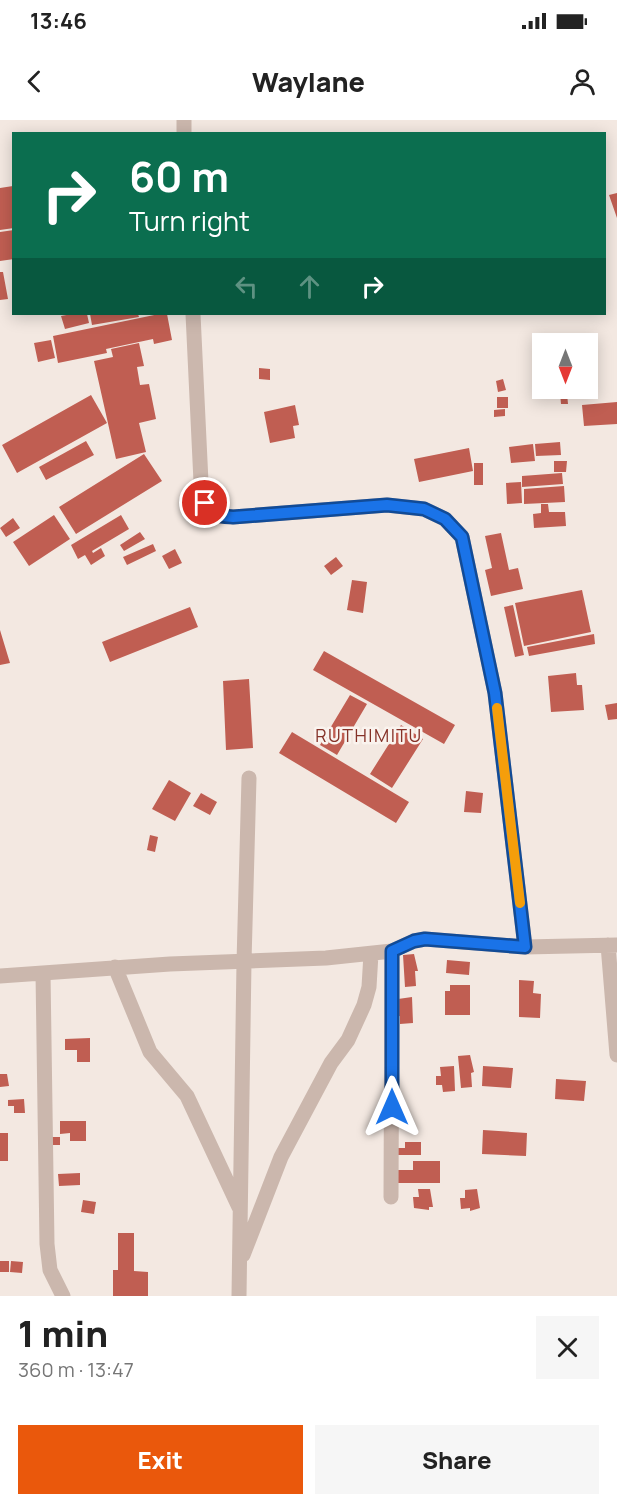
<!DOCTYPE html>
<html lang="en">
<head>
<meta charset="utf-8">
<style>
	body { margin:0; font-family:Manrope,sans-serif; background:#f6f6f6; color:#222; height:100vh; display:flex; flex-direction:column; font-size:22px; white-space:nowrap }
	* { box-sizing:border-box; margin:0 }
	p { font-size:20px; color:#767676 }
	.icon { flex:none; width:33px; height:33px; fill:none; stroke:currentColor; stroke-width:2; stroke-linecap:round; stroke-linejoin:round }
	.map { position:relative; height:1176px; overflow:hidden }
	.sheet { display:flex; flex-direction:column; background:#fff; flex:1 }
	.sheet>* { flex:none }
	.hud { position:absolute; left:12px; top:12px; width:594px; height:183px; border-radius:0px; box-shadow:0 3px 15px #0003; background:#0b6e4f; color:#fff; overflow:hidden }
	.needle { width:39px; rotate:180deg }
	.controls { position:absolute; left:532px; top:213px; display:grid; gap:12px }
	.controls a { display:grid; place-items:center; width:66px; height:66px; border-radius:0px; background:#fff; box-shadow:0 3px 15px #0003; font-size:30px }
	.pin { position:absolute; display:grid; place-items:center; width:51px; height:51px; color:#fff; margin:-26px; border:3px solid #fff; border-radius:50%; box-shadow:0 2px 6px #0007 }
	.me { position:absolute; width:66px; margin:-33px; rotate:0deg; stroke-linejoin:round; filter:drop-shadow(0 0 4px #0008) }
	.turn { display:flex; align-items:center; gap:21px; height:126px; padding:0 18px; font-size:27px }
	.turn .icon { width:78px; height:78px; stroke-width:2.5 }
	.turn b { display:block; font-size:42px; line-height:51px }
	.lanes { display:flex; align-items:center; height:57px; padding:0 18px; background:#0003; justify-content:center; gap:30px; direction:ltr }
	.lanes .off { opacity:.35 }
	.round { display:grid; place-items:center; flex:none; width:63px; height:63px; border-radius:0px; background:#f6f6f6 }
	.summary { display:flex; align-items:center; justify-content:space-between; height:102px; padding:0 18px }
	h1 { font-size:36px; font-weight:800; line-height:45px }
	.button { display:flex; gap:12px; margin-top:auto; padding:12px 18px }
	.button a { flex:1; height:69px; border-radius:0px; background:#ea580c; color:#fff; font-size:24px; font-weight:800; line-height:69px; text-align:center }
	.button a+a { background:#f6f6f6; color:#222 }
	.status { display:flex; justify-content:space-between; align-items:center; height:42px; padding:0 30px; background:#fff; direction:ltr }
	.status svg { height:16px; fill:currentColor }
	header { display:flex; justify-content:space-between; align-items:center; height:78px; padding:0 18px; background:#fff; font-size:27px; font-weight:800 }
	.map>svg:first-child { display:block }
	.building { fill:#c05e52 }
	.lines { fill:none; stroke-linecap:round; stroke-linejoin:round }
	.minor { stroke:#cbb7ad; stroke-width:15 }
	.route-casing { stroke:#114b97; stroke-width:15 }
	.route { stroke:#1a73e8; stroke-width:10 }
	.slow { stroke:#f59e0b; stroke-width:10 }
	.labels { text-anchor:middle; stroke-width:5; stroke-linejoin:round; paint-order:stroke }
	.neighbourhood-label { font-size:18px; letter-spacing:1.5px; fill:#853228; stroke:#faf3ee }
</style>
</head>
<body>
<div class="status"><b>13:46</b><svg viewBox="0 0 49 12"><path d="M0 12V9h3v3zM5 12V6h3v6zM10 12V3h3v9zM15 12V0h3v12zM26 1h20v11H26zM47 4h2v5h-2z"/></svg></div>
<header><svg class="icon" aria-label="back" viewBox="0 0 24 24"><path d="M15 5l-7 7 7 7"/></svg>Waylane<svg class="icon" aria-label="person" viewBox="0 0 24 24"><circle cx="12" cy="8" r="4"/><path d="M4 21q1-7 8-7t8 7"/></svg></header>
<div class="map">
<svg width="617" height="1176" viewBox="0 0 617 1176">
	<rect width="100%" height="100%" fill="#f3e8e1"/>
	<path class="building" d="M13,66L14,108L0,110V68Z
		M617,73V98L609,75Z
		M14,110V139L0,141V112Z
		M0,152H3L8,179L0,180Z
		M72,194H87L89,203L65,209L61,196Z
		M90,194H138L139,197L92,205Z
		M159,194H167L172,220L154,224L153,219L106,229L107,233L58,243L53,216Z
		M51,220L55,238L38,242L34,223Z
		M139,223L144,246L137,247L140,265L149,264L156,299L139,303L146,332L116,339L94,241L113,237L111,229Z
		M259,248L270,249V260L259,259Z
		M503,259L506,270L498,272L496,261Z
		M560,273H567L568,284H561Z
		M91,275L107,303L17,353L2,325Z
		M497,277H508V288H497Z
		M617,282V304L584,306L582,285Z
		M295,285L299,305L293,306L295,318L270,323L264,292Z
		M505,289V296L494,297V290Z
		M86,321L94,335L46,360L39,347Z
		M560,322L561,335L536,336L535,324Z
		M533,324L535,341L511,343L509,327Z
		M469,328L473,351L419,362L414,339Z
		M144,334L162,361L76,414L59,387Z
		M554,341H567L566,352H554Z
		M474,343H483V365H474Z
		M562,353L563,364L522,367V356Z
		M521,362L522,383L507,384L506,363Z
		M564,366L565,382L524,384V369Z
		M541,384H548L549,392H565L566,406L534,408L533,394L541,393Z
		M54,395L70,419L29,446L13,422Z
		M121,395L129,409L92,431L93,433L101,428L105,436L91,445L85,435L78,439L71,425Z
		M13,398L20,408L6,417L0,408Z
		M140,412L145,419L124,431L120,425Z
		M501,413L509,450L518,448L523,469L491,476L485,450L492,448L485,416Z
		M153,424L156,431L127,445L123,437Z
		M175,429L182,443L169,449L162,436Z
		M336,437L343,446L331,455L324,446Z
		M352,460L367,462L363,493L347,490Z
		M582,470L591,512L524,526L515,483Z
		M513,485L524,535L515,537L504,487Z
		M190,487L198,507L110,542L102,522Z
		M0,510L10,543L0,545Z
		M594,514L595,524L529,536L527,527Z
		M324,531L455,605L444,624L313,550Z
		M576,553L577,565H582L584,590L551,592L548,556Z
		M249,559L253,628L226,630L223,561Z
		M350,575L367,584L337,635L320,625Z
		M617,583V599L608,600L605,585Z
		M401,605L423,619L392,668L370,654Z
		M292,612L409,682L396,703L279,633Z
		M169,660L191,673L175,701L152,689Z
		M466,671L483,673L481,693L464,692Z
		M201,673L217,682L210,695L193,686Z
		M150,715L158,717L155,732L147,730Z
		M414,834L418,851H415L416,866L405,867L403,835Z
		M447,840L470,842L469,855L446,853Z
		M519,860L534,861L533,873L541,874L540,898L519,897Z
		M450,865H470V895H445V871H450Z
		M412,877L413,903L400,904V896L394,897L398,879Z
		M90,918V942H77V930H65V919Z
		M470,935L474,952L471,953L472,967L461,968L458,936Z
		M454,946L455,971L443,972L442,965H436V956H441L440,947Z
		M483,946L513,948L511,968L482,966Z
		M0,954H7L9,966L0,967Z
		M556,959L586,961L584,981L555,979Z
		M24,979L25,993H14V986H8V980Z
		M60,1001H86V1021H70V1013L60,1014Z
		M483,1010L527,1013L526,1036L482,1034Z
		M0,1013H8V1041H0Z
		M51,1017H60V1025H51Z
		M405,1022H421V1035H396V1028H405Z
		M413,1041H440V1063H397V1050H413Z
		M80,1053V1065L59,1066L58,1054Z
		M418,1069H430L433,1087H429V1090L414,1088L413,1077H419Z
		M477,1069L480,1088L470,1091V1088L461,1089L460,1078H465V1070Z
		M83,1080L96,1082L94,1094L81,1092Z
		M118,1113H134V1151L148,1152V1176H113V1150H118Z
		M0,1141H9V1152H0Z
		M11,1141L23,1142L22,1153L10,1152Z"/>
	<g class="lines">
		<path class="minor" d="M184,0V14
			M193,194L201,362L208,390L216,396L233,397L387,385L424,389L445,399L462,417L495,573L525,827
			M608,825L617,935
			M115,847L150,932L187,976L239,1087
			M43,853L47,1124L50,1150L63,1176
			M0,856L170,844L326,838L392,831L414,821L425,819L525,827L617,825
			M391,1077L392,831
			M243,1135L281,1037L331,943L348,920L364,885L369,867L371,834
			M239,1176L244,842L249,658"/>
	</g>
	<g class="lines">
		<defs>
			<path id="route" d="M205,383C210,396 220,396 233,397L387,385L424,389L445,399L462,417L495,573L525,827L425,819L414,821L392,831V987"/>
		</defs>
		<use href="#route" class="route-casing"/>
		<use href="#route" class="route"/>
		<path class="slow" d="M497,588L520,783"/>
	</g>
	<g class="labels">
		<g class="neighbourhood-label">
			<text x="369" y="622">RUTHIMITU</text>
		</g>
	</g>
</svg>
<div class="controls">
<a><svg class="needle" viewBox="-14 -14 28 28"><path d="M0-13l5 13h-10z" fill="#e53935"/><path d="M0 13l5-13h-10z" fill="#767676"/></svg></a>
</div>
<div class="pin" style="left:205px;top:383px;background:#d93025"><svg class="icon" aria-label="arrive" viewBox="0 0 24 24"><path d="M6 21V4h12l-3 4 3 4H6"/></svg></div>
<svg class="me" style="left:392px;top:987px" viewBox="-20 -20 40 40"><path d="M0-17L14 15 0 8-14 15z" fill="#1a73e8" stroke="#fff" stroke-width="4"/></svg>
<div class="hud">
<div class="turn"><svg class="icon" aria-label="right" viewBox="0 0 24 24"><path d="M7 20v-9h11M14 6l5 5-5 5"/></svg><div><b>60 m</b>Turn right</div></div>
<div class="lanes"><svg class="icon off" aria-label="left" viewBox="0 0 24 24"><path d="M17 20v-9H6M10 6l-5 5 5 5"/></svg><svg class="icon off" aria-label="ahead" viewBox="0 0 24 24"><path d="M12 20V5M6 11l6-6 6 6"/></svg><svg class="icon" aria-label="right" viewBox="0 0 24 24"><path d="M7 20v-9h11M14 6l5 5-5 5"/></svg></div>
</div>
</div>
<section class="sheet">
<div class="summary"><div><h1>1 min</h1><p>360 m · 13:47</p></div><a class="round"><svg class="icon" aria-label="close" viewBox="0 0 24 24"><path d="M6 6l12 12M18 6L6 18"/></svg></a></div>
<div class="button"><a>Exit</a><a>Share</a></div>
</section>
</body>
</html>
